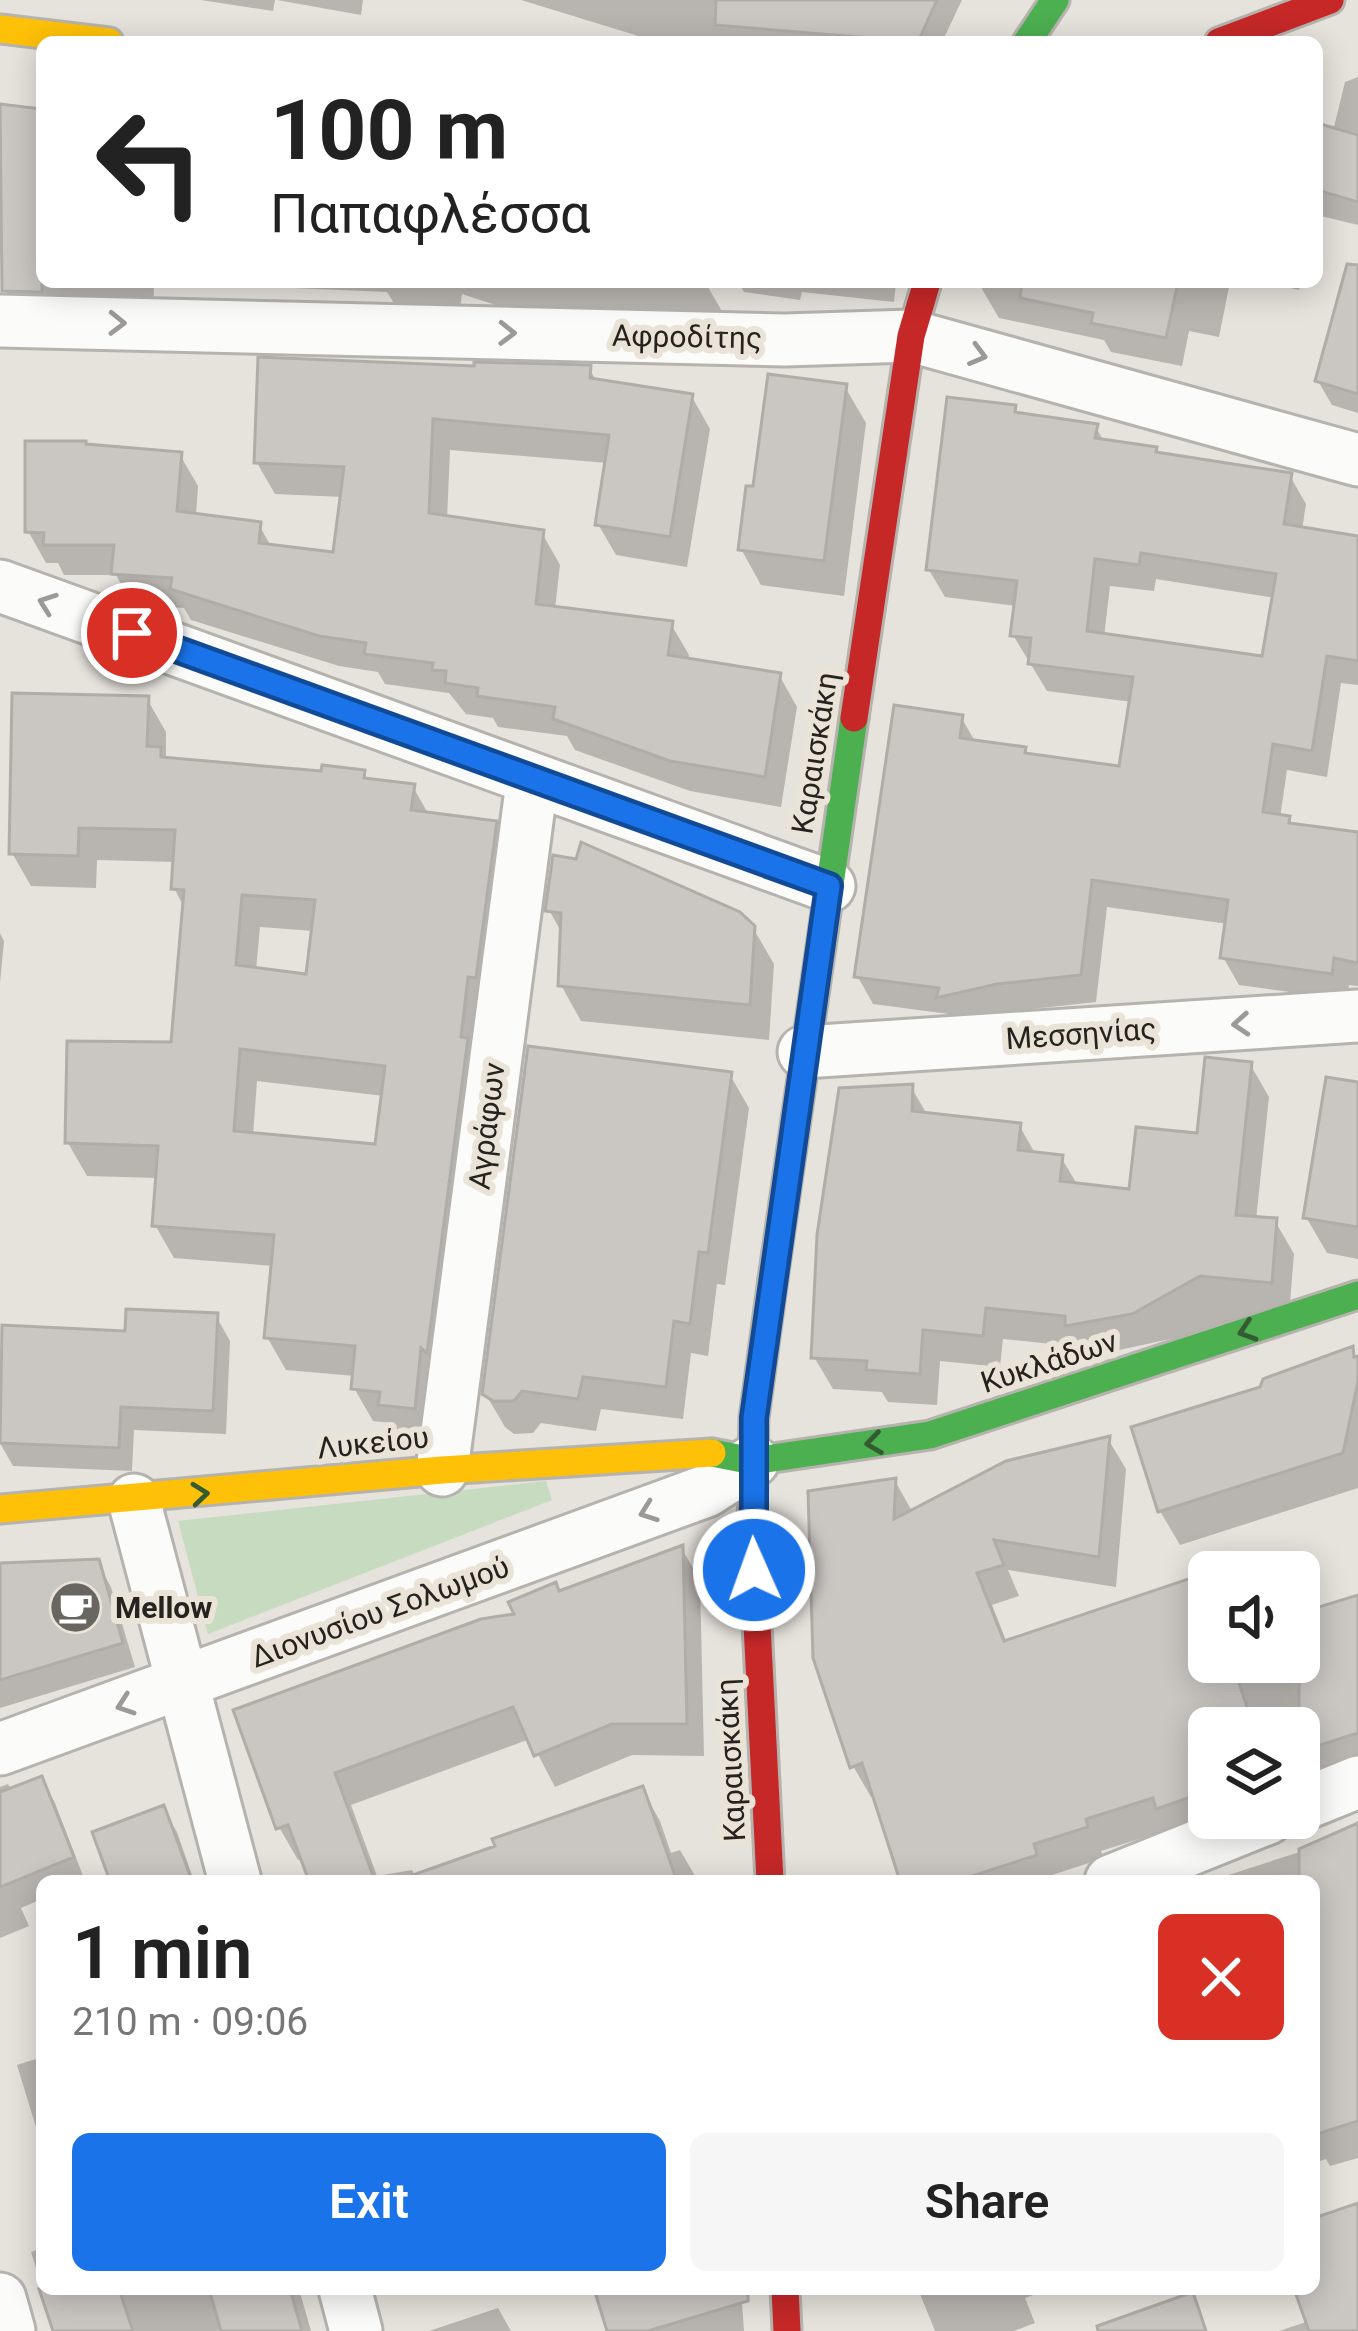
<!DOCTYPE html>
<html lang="en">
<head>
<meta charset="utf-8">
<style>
	body { margin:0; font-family:Roboto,sans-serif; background:#f6f6f6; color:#222; height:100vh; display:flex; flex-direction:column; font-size:45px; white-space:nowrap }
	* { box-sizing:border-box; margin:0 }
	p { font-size:39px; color:#767676 }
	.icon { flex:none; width:66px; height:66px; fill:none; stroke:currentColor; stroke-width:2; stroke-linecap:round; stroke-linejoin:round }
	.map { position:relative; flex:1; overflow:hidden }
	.side { position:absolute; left:36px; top:1875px; width:1284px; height:420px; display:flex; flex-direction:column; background:#fff; border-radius:18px; box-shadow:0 6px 30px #0003 }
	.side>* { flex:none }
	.guide { position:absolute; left:36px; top:36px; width:1287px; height:252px; border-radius:18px; box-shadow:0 6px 30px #0003; background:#fff; color:#222; overflow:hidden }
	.buttons { position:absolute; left:1188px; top:1551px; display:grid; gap:24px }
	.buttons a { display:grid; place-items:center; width:132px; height:132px; border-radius:18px; background:#fff; box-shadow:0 6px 30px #0003; font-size:60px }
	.pin { position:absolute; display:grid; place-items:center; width:102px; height:102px; color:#fff; margin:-51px; border:6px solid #fff; border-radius:50%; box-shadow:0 3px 12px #0007 }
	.me { position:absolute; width:132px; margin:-66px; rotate:358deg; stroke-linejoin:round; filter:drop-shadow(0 0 9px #0008) }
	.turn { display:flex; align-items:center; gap:42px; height:252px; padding:0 36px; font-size:54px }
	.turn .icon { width:156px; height:156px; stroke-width:2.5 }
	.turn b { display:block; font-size:84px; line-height:102px }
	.round { display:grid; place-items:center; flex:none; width:126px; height:126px; border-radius:18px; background:#f6f6f6 }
	.head { display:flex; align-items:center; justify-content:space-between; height:204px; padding:0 36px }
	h1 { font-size:72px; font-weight:600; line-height:90px }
	.primary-button { display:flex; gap:24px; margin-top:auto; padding:24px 36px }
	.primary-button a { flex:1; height:138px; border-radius:18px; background:#1a73e8; color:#fff; font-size:48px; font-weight:600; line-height:138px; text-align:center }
	.primary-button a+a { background:#f6f6f6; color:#222 }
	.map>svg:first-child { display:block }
	.green { fill:#c7dbc1 }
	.shadow { fill:#0003; fill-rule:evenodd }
	.building { fill:#cac6c2; stroke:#b0aca8; stroke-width:3; fill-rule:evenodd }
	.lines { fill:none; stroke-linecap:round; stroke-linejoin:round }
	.street-casing { stroke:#b6b3ae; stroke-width:57 }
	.fast-casing { stroke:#b6b3ae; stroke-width:33 }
	.slow-casing { stroke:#b6b3ae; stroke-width:33 }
	.jam-casing { stroke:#b6b3ae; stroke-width:33 }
	.street { stroke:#fbfbfa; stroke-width:51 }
	.fast { stroke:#4caf50; stroke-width:27 }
	.slow { stroke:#ffc107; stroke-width:27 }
	.jam { stroke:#c62828; stroke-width:27 }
	.oneway { stroke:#9b9a97 }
	.oneway2 { stroke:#355b33 }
	.route-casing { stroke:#114b97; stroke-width:30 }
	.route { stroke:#1a73e8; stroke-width:21 }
	.labels { text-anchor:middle; stroke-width:12; stroke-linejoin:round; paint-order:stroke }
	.street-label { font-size:30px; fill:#26231f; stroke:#eae3d8 }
	.poi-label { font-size:30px; font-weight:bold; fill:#26231f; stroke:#eae3d8; text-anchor:start }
</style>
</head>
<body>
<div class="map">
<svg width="1358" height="2331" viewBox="0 0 1358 2331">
	<rect width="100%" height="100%" fill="#e6e2dc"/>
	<path class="green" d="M546,1481L552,1500L208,1634L178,1521Z"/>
	<path class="shadow" d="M201,0H275L273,11Z
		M277,0H363L361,15Z
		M521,0H962L942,42H658Z
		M1358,77V225L1317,215V140L1333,131L1345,82Z
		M42,112V282H154L153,326L24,322L5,290Z
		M290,282H705L723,313L589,336L462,294L459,315L397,308L387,292L293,288Z
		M738,282H896L894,302L802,292L800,300L744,292Z
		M983,282H1230L1219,337L1189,331L1182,366L1111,352L1104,340L999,318L982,289Z
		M1264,282H1301L1299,290Z
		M1358,312V413L1332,405L1318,381Z
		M589,368L597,382L692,397L710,429L687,567L616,555L598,524L608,463L450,450L447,519L542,533L560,565L555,609L671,624L689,655L688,661L779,675L797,707L781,807L690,791L575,750L567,736L498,727L493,718L466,714L449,693L385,684L378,672L339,666L191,620L184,608L132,604L116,575H64L58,563H46L28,531L180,455L198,486L196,516L259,525L272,548L335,555L343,497L275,494L257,463L476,369Z
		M845,387L866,423L844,596L761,585L741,549L755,490Z
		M1014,408L1018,416L1096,427L1104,442L1155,449L1158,455L1290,476L1306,504L1302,530L1358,539V685L1341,683L1327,777L1287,770L1280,818L1288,819L1292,827L1358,835V986L1349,985L1347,1000L1239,985L1223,957L1228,924L1107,907L1096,1002L1013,1011L955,1024L949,1014L873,1004L858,977L961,717L976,743L1024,750L1027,757L1122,769L1132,702L1047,691L1013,635L1017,606L945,597L929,570ZM1156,579L1275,598L1264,660L1104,637L1110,586L1154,591Z
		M147,699L166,732V761L324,775L363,773L368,781L413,787L429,815L495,823L514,857L433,1441L400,1438L392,1423L373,1421L354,1388L355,1376L286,1370L267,1337L274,1266L174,1258L155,1225L158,1178L87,1176L68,1143L174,1045L185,909L174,888L176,862L97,860L96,888L31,886L12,853ZM260,927L314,931L309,977L256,970ZM257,1081L384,1096L377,1147L253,1136Z
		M549,910L753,928L774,964L769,1040L581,1021L561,985L563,935Z
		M0,933L4,941L0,983Z
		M1250,1064L1269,1097L1256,1220L1275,1221L1294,1254L1289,1314L1086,1357L1080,1347L1003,1339L1000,1367L940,1361L937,1405L888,1402L882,1392L833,1389L814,1357L911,1087L928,1116L1019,1125L1036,1155L1061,1157L1078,1186L1131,1192L1199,1137Z
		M730,1075L749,1108L725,1285L717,1284L708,1356L691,1353L683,1419L601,1409L596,1431L541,1423L533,1433L514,1434L505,1427L485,1393Z
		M1358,1085V1259L1327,1253L1306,1217Z
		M216,1316L230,1341L226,1434L134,1430L132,1471L13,1466L0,1443L5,1328L128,1334Z
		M1352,1350L1358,1360V1488L1180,1545L1160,1511L1262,1390Z
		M1108,1439L1126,1469L1116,1587L1008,1570L1019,1596L992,1605L1007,1643L1209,1577V1662H1299V1616L1358,1598V1770L1299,1789V1728H1209V1818L1177,1839L1171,1829L1101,1851L1104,1858L1049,1876L1051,1881H903L875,1795L871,1797L853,1766L895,1481L913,1513Z
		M682,1549L700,1580L704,1756L632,1755L555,1787L530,1739L351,1805L377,1876L412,1870L416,1877L642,1789L660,1821L671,1853L680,1850L698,1881H317L304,1857L298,1860L279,1827L237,1712L518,1617L559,1594Z
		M97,1562L111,1587L135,1667L0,1708V1567Z
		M41,1779L55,1803L85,1881H42V1899L21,1908L29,1926L0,1938V1787L8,1784L12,1791Z
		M163,1809L177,1832L194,1881H113Z
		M1358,1827V2158L1330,2166L1326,2159L1317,2162L1314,2156V1881H1210L1343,1838Z
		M42,2057V2147L17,2065Z
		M1358,2206V2331H1279L1309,2321L1298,2289H1314V2221Z
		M42,2248V2287L31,2252Z
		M43,2289H299L311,2331H56Z
		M597,2289H741L744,2331H610Z
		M918,2289H1050L1025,2298L1035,2323L1014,2331H935Z
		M498,2308L511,2331H429Z"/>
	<path class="building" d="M716,0H937L918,42L715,25Z
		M0,104L42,109V292L2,291Z
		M1317,123L1358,135V202L1317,190Z
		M1347,264L1358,265V394L1315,381Z
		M1022,282H1178L1166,338L1091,323L1093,313L1020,298Z
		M258,357L474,366V362L591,365L590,378L693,394L670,537L595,525L609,435L433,419L429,513L544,530L536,604L673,621L668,655L781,673L765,777L670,761L553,719L555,707L477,696L478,688L445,683L446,671L432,670L433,663L364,654L366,643L319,636L170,589L172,578L111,574L114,545H43L44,533L25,532V441H86V444L182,452L177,511L261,522L259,543L333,552L344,467L254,463Z
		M768,374L847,384L824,561L738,550L746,486H753Z
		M947,397L1016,405L1015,412L1098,424L1095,438L1157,447L1156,452L1292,473L1284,524L1358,536V661L1327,656L1312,751L1273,744L1263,812L1290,816L1289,823L1358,832V963L1334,958L1332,974L1220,958L1228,900L1092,880L1081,975L997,984L936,998L939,988L854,977L894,705L963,715L960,738L1026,747L1025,753L1119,766L1133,677L1028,664L1031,638L1010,636L1017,581L926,570ZM1141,553L1276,574L1262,656L1087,631L1095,559L1139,565Z
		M12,693L149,696L147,746L161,747V757L321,771L322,765L365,770L364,778L415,784L411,810L497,821L476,978L468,977L461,1037L468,1038L427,1353L421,1348L415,1409L378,1405L380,1392L351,1389L355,1346L264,1338L274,1235L152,1226L158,1146L65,1143L67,1041L171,1042L184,890L171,889L175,830L79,828L78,856L9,854ZM242,895L315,900L306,974L236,965ZM240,1049L385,1066L375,1144L234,1131Z
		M581,842L740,912L755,926L750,1005L558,986L561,913L545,911L553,855L576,859Z
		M528,1046L732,1072L708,1253L699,1252L690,1324L674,1321L666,1387L583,1377L578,1399L522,1391L514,1401H493L482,1394Z
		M1205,1057L1252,1062L1236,1215L1277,1218L1272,1283L1200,1276L1132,1314L1065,1326V1316L986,1308L983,1336L923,1330L920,1374L866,1370L867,1361L811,1358L817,1235L839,1088L913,1084L912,1111L1021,1123L1018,1150L1063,1155L1060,1181L1129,1189L1136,1127L1197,1133Z
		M1326,1077L1358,1082V1227L1303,1218Z
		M126,1309L218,1313L213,1411L121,1407L119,1448L0,1443L2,1325L125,1331Z
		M1353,1346L1354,1357L1358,1356V1381L1343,1453L1158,1512L1131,1427L1260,1387L1263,1379Z
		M1110,1436L1099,1557L994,1540L1004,1565L977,1573L1004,1641L1209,1572V1677L1234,1668L1254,1728H1209V1791L1156,1809L1153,1798L1086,1819L1088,1827L1034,1844L1037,1855L957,1881H900L862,1763L850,1768L813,1658L808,1491L896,1478L894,1519L1006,1461Z
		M683,1545L687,1724H612L534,1756L513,1707L335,1773L375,1881H309L288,1825L276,1829L233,1710L481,1619L514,1614L508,1602L556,1582L559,1591Z
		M99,1559L123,1643L0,1680V1563Z
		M1358,1595V1733L1314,1747V1728H1299V1613Z
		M42,1776L74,1857L0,1887V1792Z
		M643,1786L677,1881H411L410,1876L495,1846L492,1839Z
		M164,1805L192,1881H110L92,1832Z
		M1358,1823V2121L1314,2135V1881H1299V1849Z
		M1358,2203V2331H1309L1294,2289H1314V2218Z
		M39,2289H119L133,2331H53Z
		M209,2289H290L302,2331H221Z
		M594,2289H748V2301L648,2331H607Z
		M1193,2292L1206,2331H1098L1097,2326Z"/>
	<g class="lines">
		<defs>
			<path id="street" d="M0,321L785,340L911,336L1358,460
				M0,586L829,886
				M804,1052L1358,1016
				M442,1470L532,782
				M134,1500L235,1881
				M0,1749L706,1491L753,1461
				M1299,1806L1358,1782
				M1111,1881L1268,1818
				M345,2289L356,2331
				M0,2299L9,2331"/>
			<path id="fast" d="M1027,42L1055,0
				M773,1279L854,718
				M712,1453L753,1461L930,1435L1358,1295"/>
			<path id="slow" d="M0,29L109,42
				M0,1509L442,1470L712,1453"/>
			<path id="jam" d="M1219,42L1330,0
				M854,718L911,336L927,282
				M770,1881L752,1526L754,1418L773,1279
				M785,2289L787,2331"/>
		</defs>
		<use href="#street" class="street-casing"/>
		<use href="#fast" class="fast-casing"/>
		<use href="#slow" class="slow-casing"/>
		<use href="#jam" class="jam-casing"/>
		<use href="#street" class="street"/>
		<use href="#fast" class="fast"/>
		<use href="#slow" class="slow"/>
		<use href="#jam" class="jam"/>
	</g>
	<defs><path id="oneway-chevron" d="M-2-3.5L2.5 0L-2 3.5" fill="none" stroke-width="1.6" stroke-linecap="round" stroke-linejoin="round" transform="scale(3)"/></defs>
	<g class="oneway">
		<use href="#oneway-chevron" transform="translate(117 323) rotate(1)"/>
		<use href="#oneway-chevron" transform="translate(507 333) rotate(1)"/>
		<use href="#oneway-chevron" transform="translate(978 355) rotate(15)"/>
		<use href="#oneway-chevron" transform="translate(47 603) rotate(-160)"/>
		<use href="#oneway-chevron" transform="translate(1241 1024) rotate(176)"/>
		<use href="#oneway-chevron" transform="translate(648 1512) rotate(160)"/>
		<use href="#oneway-chevron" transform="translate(125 1705) rotate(161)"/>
	</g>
	<g class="oneway2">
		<use href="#oneway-chevron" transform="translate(1247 1331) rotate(162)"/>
		<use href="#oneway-chevron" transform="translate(874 1443) rotate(172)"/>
		<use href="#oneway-chevron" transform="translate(200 1494) rotate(-6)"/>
	</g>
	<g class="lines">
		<defs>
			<path id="route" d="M132,633L829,886L754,1418V1570"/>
		</defs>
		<use href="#route" class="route-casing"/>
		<use href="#route" class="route"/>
	</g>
	<defs>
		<symbol id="cafe-disc" viewBox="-11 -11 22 22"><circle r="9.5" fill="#696661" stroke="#eae3d8"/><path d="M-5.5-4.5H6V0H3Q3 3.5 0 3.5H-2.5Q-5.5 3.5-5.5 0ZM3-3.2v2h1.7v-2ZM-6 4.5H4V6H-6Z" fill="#fff"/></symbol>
	</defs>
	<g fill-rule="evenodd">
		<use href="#cafe-disc" x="46" y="1578" width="59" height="59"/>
	</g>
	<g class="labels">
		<g class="street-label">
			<text transform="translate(687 337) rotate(1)" y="10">Αφροδίτης</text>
			<text transform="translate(815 753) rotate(-81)" y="10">Καραισκάκη</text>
			<text transform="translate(1081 1034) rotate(-4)" y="10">Μεσσηνίας</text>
			<text transform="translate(487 1126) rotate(-83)" y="10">Αγράφων</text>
			<text transform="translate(1049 1362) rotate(-18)" y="10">Κυκλάδων</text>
			<text transform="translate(373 1443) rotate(-6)" y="10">Λυκείου</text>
			<text transform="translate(380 1612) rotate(-20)" y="10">Διονυσίου Σολωμού</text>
			<text transform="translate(731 1760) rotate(-93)" y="10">Καραισκάκη</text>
		</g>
		<g class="poi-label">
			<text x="115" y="1618">Mellow</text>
		</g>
	</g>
</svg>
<div class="buttons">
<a><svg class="icon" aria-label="sound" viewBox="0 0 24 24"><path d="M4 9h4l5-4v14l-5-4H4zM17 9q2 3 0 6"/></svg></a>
<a><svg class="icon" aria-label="layers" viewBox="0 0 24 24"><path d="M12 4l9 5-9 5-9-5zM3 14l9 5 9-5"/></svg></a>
</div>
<div class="pin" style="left:132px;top:633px;background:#d93025"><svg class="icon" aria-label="arrive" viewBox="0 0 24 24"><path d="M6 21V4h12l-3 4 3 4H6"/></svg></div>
<svg class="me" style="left:754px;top:1570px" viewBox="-20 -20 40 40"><circle r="17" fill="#1a73e8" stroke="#fff" stroke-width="3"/><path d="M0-11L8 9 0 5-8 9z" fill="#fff"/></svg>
<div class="guide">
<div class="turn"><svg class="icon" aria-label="left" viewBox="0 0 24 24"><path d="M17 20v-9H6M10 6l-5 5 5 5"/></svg><div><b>100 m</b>Παπαφλέσσα</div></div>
</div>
<section class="side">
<div class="head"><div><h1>1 min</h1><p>210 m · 09:06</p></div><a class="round" style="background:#d93025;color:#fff"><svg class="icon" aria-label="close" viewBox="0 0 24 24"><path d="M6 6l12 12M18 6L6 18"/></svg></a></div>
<div class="primary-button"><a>Exit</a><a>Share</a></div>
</section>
</div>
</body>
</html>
